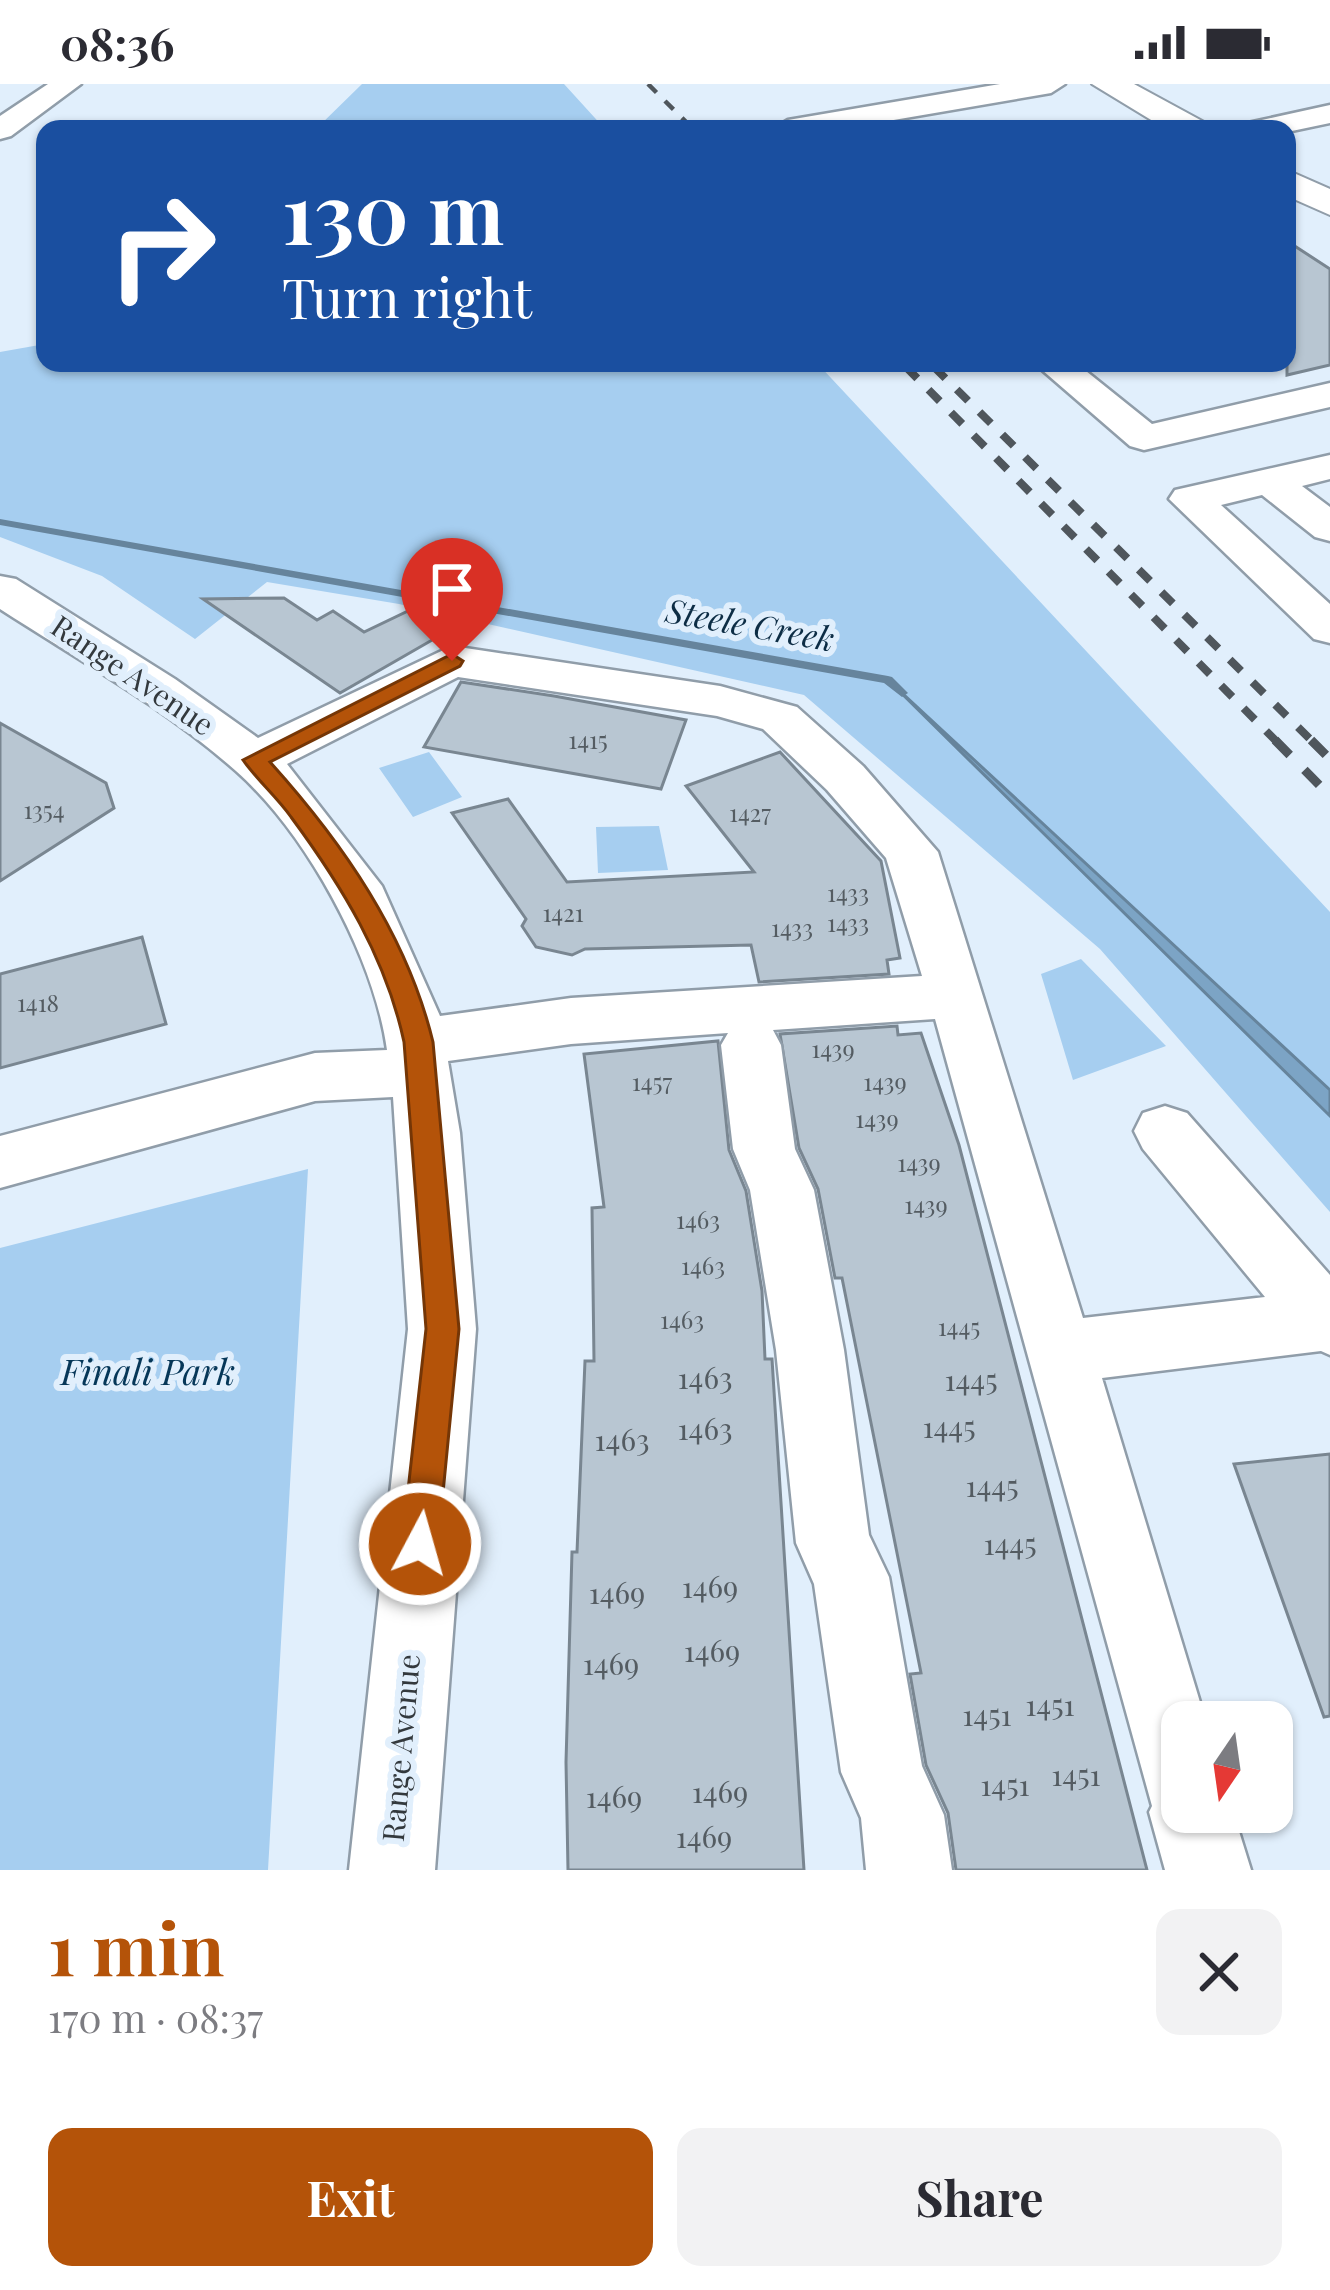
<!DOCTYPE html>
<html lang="en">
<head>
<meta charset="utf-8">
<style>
	body { margin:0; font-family:"Playfair Display",serif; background:#f2f2f3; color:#2b2b33; height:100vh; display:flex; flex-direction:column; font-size:45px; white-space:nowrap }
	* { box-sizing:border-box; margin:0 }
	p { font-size:39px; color:#7c7c81 }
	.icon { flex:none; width:66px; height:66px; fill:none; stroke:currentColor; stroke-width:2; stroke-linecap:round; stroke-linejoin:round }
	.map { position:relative; height:1786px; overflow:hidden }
	.side { display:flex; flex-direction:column; background:#fff; flex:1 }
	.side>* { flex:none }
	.top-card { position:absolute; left:36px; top:36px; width:1260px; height:252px; border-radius:24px; box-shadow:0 3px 9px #0004; background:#1a4fa0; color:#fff; overflow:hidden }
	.needle { width:78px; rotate:193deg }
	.fabs { position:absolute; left:1161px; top:1617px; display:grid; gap:24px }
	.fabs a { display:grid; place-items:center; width:132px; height:132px; border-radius:24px; background:#fff; box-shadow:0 3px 9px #0004; font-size:60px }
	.pin { position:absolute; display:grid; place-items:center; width:102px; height:102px; color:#fff; margin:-123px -51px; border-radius:50% 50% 50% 0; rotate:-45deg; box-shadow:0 0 12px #0007 }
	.pin .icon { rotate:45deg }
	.me { position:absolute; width:132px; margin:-66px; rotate:6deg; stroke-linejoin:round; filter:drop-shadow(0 0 9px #0008) }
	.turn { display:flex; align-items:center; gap:42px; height:252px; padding:0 48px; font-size:54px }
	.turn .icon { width:156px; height:156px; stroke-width:2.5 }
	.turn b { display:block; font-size:84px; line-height:102px }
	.round { display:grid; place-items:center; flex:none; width:126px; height:126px; border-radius:24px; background:#f2f2f3 }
	.head { display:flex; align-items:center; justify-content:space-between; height:204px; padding:0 48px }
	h1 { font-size:72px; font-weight:700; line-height:90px; color:#b45309 }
	.cta { display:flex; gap:24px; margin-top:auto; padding:24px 48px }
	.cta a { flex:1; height:138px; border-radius:24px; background:#b45309; color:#fff; font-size:48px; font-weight:700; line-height:138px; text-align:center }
	.cta a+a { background:#f2f2f3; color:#2b2b33 }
	.status { display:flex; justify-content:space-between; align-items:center; height:84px; padding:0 60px; background:#fff; direction:ltr }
	.status svg { height:33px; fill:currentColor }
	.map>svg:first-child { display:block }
	.green { fill:#a6cef0 }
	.water { fill:#7ca4c5; stroke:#66849c; stroke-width:3 }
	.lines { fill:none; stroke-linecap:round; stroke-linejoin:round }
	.stream { fill:#66849c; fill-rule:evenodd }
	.building { fill:#b8c6d2; stroke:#798691; stroke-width:3 }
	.minor-casing { stroke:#909da9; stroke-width:5 }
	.major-casing { stroke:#909da9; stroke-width:4 }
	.minor { fill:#fff; fill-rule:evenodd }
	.major { fill:#fff; fill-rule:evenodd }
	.rail-far2 { stroke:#4f565c; stroke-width:4.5; stroke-dasharray:12 12; stroke-linecap:butt }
	.rail-far1 { stroke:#4f565c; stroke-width:8; stroke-dasharray:16 16; stroke-linecap:butt }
	.rail { stroke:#4f565c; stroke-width:9; stroke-dasharray:21 21; stroke-linecap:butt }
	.route { fill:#b45309; stroke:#753606; stroke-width:3 }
	.labels { text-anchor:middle; stroke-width:12; stroke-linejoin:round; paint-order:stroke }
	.number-label { font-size:24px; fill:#545c62 }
	.street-label { font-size:30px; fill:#33393d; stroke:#e1effc }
	.near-number-label { font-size:30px; fill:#545c62 }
	.water-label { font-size:33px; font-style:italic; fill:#0d2d45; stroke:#e1effc }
	.near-park-label { font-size:36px; font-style:italic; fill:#063758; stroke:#e1effc }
</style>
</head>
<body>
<div class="status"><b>08:36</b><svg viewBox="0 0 49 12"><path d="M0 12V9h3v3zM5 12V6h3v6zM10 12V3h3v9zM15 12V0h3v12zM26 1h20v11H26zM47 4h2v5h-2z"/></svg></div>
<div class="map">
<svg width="1330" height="1786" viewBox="0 0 1330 1786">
	<rect width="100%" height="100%" fill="#e1effc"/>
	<path class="green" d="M362,0H564L605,45H316Z
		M45,260V279H817L1330,828V1128L1100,865L804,611L399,520L267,498L195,555L102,492L0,453V268Z
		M429,668L462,713L413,733L379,684Z
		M659,742L668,786L598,789L596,743Z
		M1081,875L1166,962L1073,996L1041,890Z
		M308,1085L268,1786H0V1164Z"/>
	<path class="water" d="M888,596L1330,1006V1032Z"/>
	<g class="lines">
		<path class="stream" d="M0,435L888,592L892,593L908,609L902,613L884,599L0,441Z"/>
	</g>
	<path class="building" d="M1287,157L1330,185V281L1287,291Z
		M479,493L493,521L340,609L203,515L284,514L317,536L333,527L364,548Z
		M461,598L554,612L686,636L661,705L424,663Z
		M0,639L106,699L114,724L0,797Z
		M780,668L881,777L900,874L887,876L889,890L759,898L751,861L585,865L572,871L536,863L522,842L526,835L452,729L508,715L567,798L754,788L686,702Z
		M142,853L166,940L0,984V890Z
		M897,942L898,951L921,949L959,1061L1147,1786H956L948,1729L926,1681L910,1590L921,1589L842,1194H835L818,1105L799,1064L780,950Z
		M718,957L729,1066L746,1107L762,1207L765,1275H772L804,1786H568L566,1678L572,1468H577L585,1277H594L592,1124L604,1123L584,970Z
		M1330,1370V1632L1324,1633L1234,1380Z"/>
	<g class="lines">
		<defs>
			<path id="minor" d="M48,0H81L11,52L0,55V32Z
				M1000,0H1065L1051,9L841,45H773L788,36Z
				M1330,21V39L1287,48L1244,45L1248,39Z
				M1034,279H1076L1152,340L1330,299V323L1144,366L1130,362Z
				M1330,371V395L1302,402L1330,423V457L1315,453L1262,411L1221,421L1330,520V559L1314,555L1169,415L1175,406Z
				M0,492L16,495L175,595L258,654L452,562L720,602L797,623L863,682L938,768L1083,1234L1265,1213L1143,1065L1134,1047L1143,1029L1165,1022L1187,1029L1330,1191V1271L1321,1267L1102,1294L1206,1638H1182V1728H1233L1251,1786H1165L1149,1728L1152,1722L935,935L773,946L781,961L795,1065L814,1106L844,1266L869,1451L889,1493L922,1682L944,1731L952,1786H866L861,1734L841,1688L814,1500L796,1459L776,1266L750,1106L733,1065L721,961L728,949L571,960L448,977L460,1049L476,1245L435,1786H349L408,1245L393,1013L315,1017L0,1104V1052L315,969L387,966C374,873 307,750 236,687C165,624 79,576 0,525ZM458,593L717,632L763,645L827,706L886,774L922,892L571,914L440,932L382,802L287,680Z"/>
			<path id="major" d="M1092,0H1134L1204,38L1210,45H1166Z
				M1287,86L1330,105V131L1287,112Z"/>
		</defs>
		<use href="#minor" class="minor-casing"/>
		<use href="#major" class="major-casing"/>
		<use href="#minor" class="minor"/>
		<use href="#major" class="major"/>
		<path class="rail-far2" d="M648,0L693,45
			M902,279L909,286
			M930,279L937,286"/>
		<path class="rail-far1" d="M906,283L1278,659
			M934,283L1314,659"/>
		<path class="rail" d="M1275,656L1330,712
			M1311,656L1330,675"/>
	</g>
	<path class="route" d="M452,570L463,577L460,582L270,678C343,759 407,851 433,958L459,1245L438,1460L433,1473L420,1478L407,1473L402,1460L426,1245L404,958C386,874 342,802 291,733C277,713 257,696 243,676Z"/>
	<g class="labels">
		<g class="number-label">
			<text x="588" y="665">1415</text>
			<text x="44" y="735">1354</text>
			<text x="750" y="738">1427</text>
			<text x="848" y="818">1433</text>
			<text x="563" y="838">1421</text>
			<text x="848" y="848">1433</text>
			<text x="792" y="853">1433</text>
			<text x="38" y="928">1418</text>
			<text x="833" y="974">1439</text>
			<text x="652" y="1007">1457</text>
			<text x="885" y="1007">1439</text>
			<text x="877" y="1044">1439</text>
			<text x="919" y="1088">1439</text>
			<text x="926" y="1130">1439</text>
			<text x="698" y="1145">1463</text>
			<text x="703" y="1191">1463</text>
			<text x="682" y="1245">1463</text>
			<text x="959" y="1252">1445</text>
		</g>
		<g class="street-label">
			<text transform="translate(132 592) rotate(34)" y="10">Range Avenue</text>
			<text transform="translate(402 1664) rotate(-85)" y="10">Range Avenue</text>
		</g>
		<g class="near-number-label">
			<text x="705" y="1305">1463</text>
			<text x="971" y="1307">1445</text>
			<text x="949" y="1354">1445</text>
			<text x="705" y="1356">1463</text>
			<text x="622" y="1367">1463</text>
			<text x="992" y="1413">1445</text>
			<text x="1010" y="1471">1445</text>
			<text x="710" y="1514">1469</text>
			<text x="617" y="1520">1469</text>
			<text x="712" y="1578">1469</text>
			<text x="611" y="1591">1469</text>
			<text x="1050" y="1632">1451</text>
			<text x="987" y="1642">1451</text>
			<text x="1076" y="1702">1451</text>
			<text x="1005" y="1712">1451</text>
			<text x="720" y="1719">1469</text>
			<text x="614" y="1724">1469</text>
			<text x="704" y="1764">1469</text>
		</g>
		<g class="water-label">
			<text transform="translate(750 541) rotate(10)" y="12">Steele Creek</text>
		</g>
		<g class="near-park-label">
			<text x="148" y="1301">Finali Park</text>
		</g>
	</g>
</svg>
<div class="fabs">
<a><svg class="needle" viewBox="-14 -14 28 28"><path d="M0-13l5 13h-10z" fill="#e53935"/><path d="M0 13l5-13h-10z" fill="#7c7c81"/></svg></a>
</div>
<div class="pin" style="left:452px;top:577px;background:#d93025"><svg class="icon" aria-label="arrive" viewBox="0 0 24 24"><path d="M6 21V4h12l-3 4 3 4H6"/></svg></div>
<svg class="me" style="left:420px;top:1460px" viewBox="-20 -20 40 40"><circle r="17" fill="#b45309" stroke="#fff" stroke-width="3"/><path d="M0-11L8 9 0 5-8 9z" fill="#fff"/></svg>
<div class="top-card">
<div class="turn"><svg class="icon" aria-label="right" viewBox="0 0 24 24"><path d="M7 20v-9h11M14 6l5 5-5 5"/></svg><div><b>130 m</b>Turn right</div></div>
</div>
</div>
<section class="side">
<div class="head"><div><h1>1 min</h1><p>170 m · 08:37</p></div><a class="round"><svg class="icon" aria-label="close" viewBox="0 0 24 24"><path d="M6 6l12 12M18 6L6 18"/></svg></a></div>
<div class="cta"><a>Exit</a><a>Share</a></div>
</section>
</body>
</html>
